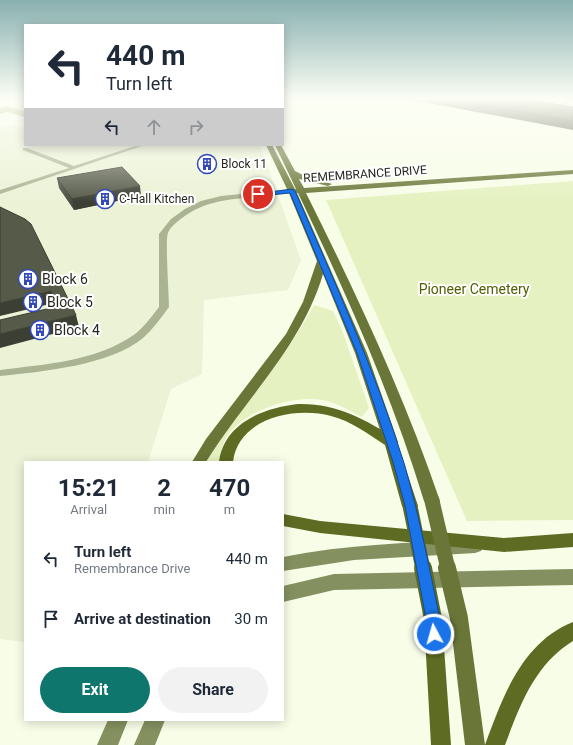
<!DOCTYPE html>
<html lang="en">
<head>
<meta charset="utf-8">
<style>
	body { margin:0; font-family:Roboto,sans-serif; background:#f2f2f3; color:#1f2937; height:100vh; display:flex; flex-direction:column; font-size:15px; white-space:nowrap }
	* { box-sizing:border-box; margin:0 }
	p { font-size:13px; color:#747a83 }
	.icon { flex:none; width:22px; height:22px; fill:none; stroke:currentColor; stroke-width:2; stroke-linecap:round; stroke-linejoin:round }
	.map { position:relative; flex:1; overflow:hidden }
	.sheet { position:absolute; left:24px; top:461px; width:260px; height:260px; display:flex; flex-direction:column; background:#fff; border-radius:0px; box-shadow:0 2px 10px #0003 }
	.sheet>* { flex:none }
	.banner { position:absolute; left:24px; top:24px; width:260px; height:122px; border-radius:0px; box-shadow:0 2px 10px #0003; background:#fff; color:#1f2937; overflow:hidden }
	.pin { position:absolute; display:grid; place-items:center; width:34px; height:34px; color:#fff; margin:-17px; border:2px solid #fff; border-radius:50%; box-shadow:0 1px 4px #0007 }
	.me { position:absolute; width:44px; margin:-22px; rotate:354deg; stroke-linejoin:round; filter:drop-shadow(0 0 3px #0008) }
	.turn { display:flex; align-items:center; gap:14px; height:84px; padding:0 16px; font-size:18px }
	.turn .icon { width:52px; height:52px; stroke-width:2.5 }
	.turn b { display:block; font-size:28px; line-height:34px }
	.lanes { display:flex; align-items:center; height:38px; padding:0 16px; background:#0003; justify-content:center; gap:20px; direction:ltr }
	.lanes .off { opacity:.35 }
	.eta { display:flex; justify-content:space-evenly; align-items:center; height:68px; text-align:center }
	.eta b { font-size:24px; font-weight:700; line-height:28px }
	.action { display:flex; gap:8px; margin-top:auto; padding:8px 16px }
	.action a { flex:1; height:46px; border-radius:24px; background:#0f766e; color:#fff; font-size:16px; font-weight:700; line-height:46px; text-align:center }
	.action a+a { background:#f2f2f3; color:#1f2937 }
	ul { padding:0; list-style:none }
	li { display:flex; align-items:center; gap:12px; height:60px; padding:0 16px }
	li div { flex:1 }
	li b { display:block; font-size:15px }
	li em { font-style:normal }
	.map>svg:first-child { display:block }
	.built { fill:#ebf2d6 }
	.green { fill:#e5f1c0 }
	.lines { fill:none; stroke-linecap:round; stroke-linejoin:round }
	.river { fill:#99a95c; fill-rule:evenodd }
	.minor { fill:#aab392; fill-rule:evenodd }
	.tertiary { fill:#aab392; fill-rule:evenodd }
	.secondary { fill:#84905f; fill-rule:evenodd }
	.primary { fill:#6a7638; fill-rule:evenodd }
	.trunk { fill:#5e6b22; fill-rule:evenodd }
	.primary-bridge-far1 { stroke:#6a7638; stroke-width:15 }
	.primary-bridge { stroke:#6a7638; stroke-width:18 }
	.trunk-bridge-far1 { stroke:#5e6b22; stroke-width:15 }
	.trunk-bridge { stroke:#5e6b22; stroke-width:18 }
	.wall { fill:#4a4d3f }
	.shaded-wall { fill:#3c3f33 }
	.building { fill:#565a49; stroke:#3c3f33 }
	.route { fill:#1a73e8; stroke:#114b97 }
	.labels { text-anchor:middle; stroke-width:4; stroke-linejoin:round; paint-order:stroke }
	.far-poi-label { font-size:12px; fill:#262821; stroke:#fff; text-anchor:start }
	.far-street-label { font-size:12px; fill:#262821; stroke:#fff }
	.poi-label { font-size:14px; fill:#262821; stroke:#fff; text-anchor:start }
	.park-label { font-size:14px; fill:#525f02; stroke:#fff }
</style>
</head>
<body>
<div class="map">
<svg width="573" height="745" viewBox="0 0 573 745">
	<rect width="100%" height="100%" fill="#f8fde8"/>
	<path class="built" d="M10,125L25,128V145H260L301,260L288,290L204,300L202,374L171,389L148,462H25V642L0,639V127Z"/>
	<path class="green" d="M573,181V520L467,521L326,200Z
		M314,305L333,311L342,330L369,408L362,417C350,411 336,402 322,400C291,395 243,411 226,438C222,444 221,455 220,462H206C237,407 284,362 314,305Z"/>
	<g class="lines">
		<path class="river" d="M7,106L25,111V117L7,112L0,114V108Z"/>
		<path class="minor" d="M570,98H573V99L558,110H556V108Z
			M138,145H145L0,194V190L69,168L23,150V148H27L74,166Z"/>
		<path class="tertiary" d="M292,189L295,191L294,192C256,201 216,192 182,218C177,222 170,227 168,233C165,239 169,296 169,307C161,318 153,329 143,338C111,365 41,372 0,376V370C45,364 96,362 135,334C144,327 152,316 159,307V234L171,219L185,209L201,201L221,196Z"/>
		<path class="secondary" d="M475,539L481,541L483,546L481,551L475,553L354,560L283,571V557C346,544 411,543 475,539Z
			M573,569V585L334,590L283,602V586L334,574Z
			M108,720H128L118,745H97Z
			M145,720H165L155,745H134Z"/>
		<path class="primary" d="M266,145H272L295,189H296L275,145H281L295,171L305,176L332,184L328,186L299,179L304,188L573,170V174L306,193C356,293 404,395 440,501L437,505L432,507L427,505L424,501C392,395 346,293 298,193H297L367,353L398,442L396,445L391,447L386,445L384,442L355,353L323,274C302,346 245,399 206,462H192L206,439L286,334L303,302L317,261L288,191Z
			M459,610L465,612L468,618L485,745H465L450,618L453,612Z"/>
		<path class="trunk" d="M298,404C336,403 365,419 396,439L418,506L415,510L410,512L405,510L402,506L385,445C368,434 351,421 331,416C295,406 238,418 233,462H219C224,423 263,408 298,404Z
			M283,514L320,521L504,538L573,533V547L504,552L320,533L283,526Z
			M433,611L439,613L442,619L451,745H431L424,619L427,613Z
			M573,622V641C535,664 520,705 505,745H485C503,697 521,643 573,622Z"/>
		<path class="primary-bridge-far1" d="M432,501L448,569"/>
		<path class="primary-bridge" d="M447,568L459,618"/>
		<path class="trunk-bridge-far1" d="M410,506L423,569"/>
		<path class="trunk-bridge" d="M423,568L433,619"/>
	</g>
	<path class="wall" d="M402,98H520L573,107V130Z
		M57,178L141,196L74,210L59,188Z"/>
	<path class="shaded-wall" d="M140,186L141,196L74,210L72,199Z
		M51,291L54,303L0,316V303Z
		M76,315L79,327L0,348V334Z"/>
	<path class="building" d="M445,98H520L573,107V121Z
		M122,167L140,186L72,199L57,178Z
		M0,207L25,219L31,224L76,315L0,334V320L55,307L51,291L0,303Z"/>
	<linearGradient id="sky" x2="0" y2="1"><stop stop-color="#88b0b0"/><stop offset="0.49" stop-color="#fcfef5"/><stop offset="1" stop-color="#fcfef5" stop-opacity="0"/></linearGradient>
	<rect width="573" height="202" fill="url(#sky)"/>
	<path class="route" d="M292,189L295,191C334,281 375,370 404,463C419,514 429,567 440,619L441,634L439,638L434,640L429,638L426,619L405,506L393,462L357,353L290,193L258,196L255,194Z"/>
	<defs>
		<symbol id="building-ring" viewBox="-11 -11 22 22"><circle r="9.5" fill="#fff" stroke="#3149ba" stroke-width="1.5"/><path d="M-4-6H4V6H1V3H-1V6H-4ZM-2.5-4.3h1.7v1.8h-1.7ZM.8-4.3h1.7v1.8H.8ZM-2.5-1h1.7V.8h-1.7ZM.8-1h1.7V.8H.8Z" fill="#3149ba"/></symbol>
	</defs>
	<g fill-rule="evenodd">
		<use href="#building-ring" x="196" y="153" width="22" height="22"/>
		<use href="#building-ring" x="94" y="188" width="22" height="22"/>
		<use href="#building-ring" x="17" y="268" width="22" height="22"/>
		<use href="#building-ring" x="22" y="291" width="22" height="22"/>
		<use href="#building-ring" x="29" y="319" width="22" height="22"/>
	</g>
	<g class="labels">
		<g class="far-poi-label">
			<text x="221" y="168">Block 11</text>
			<text x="119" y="203">C-Hall Kitchen</text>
		</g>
		<g class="far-street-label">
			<text transform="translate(365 174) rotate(-4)" y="4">REMEMBRANCE DRIVE</text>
		</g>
		<g class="poi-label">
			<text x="42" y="284">Block 6</text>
			<text x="47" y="307">Block 5</text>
			<text x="54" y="335">Block 4</text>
		</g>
		<g class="park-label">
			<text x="474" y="294">Pioneer Cemetery</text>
		</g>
	</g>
</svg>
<div class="pin" style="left:258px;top:194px;background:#d93025"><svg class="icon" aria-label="arrive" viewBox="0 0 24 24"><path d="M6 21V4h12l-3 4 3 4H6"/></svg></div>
<svg class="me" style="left:434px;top:634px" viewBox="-20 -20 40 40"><circle r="17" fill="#1a73e8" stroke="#fff" stroke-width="3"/><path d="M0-11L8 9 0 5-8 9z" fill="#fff"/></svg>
<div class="banner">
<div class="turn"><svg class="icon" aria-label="left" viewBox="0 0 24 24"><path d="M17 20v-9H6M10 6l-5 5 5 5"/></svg><div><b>440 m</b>Turn left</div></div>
<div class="lanes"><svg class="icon" aria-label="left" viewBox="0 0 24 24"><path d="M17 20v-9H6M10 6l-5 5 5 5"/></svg><svg class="icon off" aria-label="ahead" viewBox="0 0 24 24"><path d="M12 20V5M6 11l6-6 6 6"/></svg><svg class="icon off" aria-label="right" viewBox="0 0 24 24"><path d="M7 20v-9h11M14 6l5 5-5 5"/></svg></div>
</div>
<section class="sheet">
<div class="eta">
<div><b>15:21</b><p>Arrival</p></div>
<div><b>2</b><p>min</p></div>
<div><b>470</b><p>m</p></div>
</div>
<ul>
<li><svg class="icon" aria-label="left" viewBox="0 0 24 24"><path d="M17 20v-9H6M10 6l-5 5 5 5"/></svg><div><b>Turn left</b><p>Remembrance Drive</p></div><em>440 m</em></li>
<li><svg class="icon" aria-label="arrive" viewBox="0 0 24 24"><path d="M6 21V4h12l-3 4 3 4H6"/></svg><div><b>Arrive at destination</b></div><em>30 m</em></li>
</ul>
<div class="action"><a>Exit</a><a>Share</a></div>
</section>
</div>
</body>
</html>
